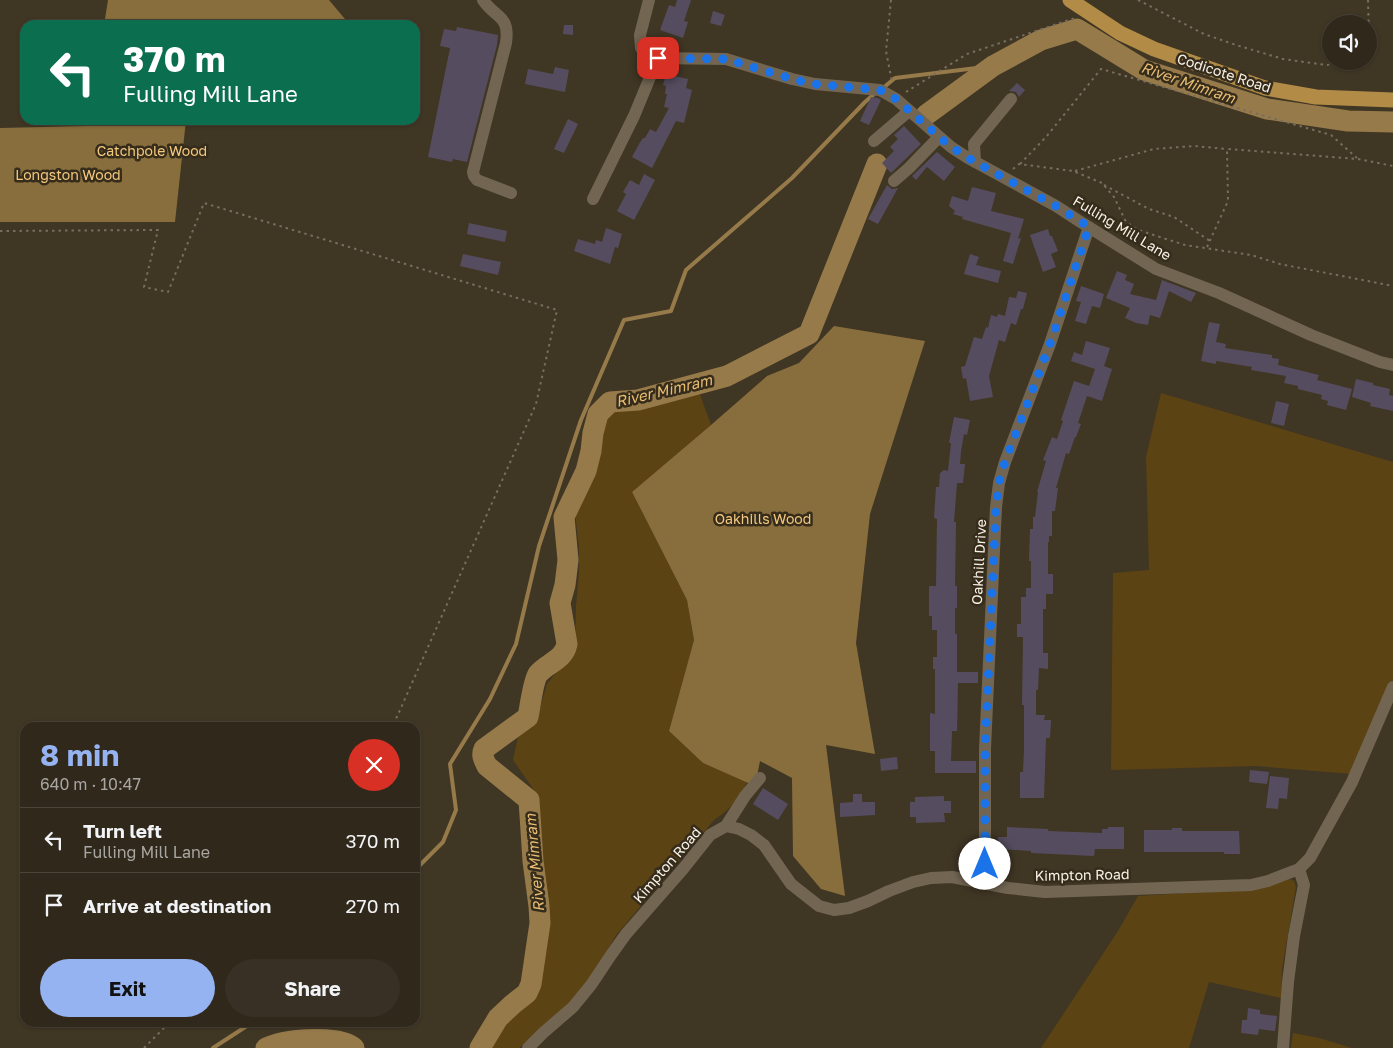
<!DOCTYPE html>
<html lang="en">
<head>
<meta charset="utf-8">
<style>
	body { margin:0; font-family:"Golos Text",sans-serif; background:#383024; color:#f1f3f6; height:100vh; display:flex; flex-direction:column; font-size:19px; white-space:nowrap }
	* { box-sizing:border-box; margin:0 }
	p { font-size:16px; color:#a8a6a3 }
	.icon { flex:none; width:28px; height:28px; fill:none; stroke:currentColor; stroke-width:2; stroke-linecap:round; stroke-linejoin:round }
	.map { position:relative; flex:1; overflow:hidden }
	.details { position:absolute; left:20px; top:722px; width:400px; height:305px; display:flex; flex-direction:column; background:#30281b; border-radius:15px; box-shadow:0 1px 4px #0004,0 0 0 1px #4b443a }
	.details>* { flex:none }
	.guide { position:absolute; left:20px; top:20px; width:400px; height:105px; border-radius:15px; box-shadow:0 1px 4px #0004,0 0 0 1px #4b443a; background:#0b6e4f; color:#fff; overflow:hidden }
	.tools { position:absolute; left:1322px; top:15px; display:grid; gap:10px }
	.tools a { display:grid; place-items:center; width:55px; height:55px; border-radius:50%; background:#30281b; box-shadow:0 1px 4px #0004,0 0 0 1px #4b443a; font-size:25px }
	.pin { position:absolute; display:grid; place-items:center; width:42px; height:42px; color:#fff; margin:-21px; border-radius:10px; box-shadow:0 2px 8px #0006 }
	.me { position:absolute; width:55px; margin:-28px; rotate:0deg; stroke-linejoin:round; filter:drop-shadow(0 0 4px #0008) }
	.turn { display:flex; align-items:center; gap:18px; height:105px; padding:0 20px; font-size:22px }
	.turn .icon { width:65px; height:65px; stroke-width:2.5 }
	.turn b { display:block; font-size:35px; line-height:42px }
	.round { display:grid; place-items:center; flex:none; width:52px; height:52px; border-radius:26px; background:#383024 }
	.overview { display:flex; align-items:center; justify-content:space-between; height:85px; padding:0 20px }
	h1 { font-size:30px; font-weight:700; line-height:38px; color:#95b2f1 }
	.primary-button { display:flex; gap:10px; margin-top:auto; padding:10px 20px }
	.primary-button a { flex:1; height:58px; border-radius:30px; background:#95b2f1; color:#111; font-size:20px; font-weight:700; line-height:58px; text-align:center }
	.primary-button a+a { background:#383024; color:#f1f3f6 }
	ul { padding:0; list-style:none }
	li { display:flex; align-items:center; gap:15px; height:65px; padding:0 20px; border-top:1px solid #4b443a }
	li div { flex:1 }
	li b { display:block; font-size:19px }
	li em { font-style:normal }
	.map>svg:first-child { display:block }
	.green { fill:#5c4313 }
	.forest { fill:#896e3d }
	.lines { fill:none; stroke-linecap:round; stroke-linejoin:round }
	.stream { stroke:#967a4a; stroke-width:4 }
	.river { stroke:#967a4a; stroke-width:21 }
	.building { fill:#554d5f }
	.path { stroke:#786e5f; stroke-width:2; stroke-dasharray:2.5 4; stroke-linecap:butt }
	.minor { stroke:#726653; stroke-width:12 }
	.major { stroke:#b28c46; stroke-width:15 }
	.route { stroke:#1a73e8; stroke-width:9; stroke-dasharray:0 16.2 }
	.labels { text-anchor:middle; stroke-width:5; stroke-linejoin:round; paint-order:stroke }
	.street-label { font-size:14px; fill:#f9f2e7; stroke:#362c1b }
	.park-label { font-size:14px; fill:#f4c87e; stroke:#362c1b }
	.water-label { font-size:15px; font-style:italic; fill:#e8bd73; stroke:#362c1b }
</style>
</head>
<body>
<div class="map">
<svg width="1393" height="1048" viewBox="0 0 1393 1048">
	<rect width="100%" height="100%" fill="#403624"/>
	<path class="green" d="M698,389L711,425L632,492L687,600L694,640L669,731L703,763L747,782C739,800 730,809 714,820L617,934L590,978L571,1002L519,1048H486L513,1010L531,994L542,975L547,914L534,790L513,760L518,737L538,715L547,684L575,649L576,606L579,573V547L575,513L591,479L604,416L614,410L647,404Z
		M1161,393L1393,462V680L1352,774L1256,766L1111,770L1113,573L1149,570L1146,457Z
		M1290,879L1294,881L1296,887L1282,969L1281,998L1209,982L1189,1048H1041L1118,931L1138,896L1254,889Z
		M1293,1033L1319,1038L1352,1048H1291Z"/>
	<path class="forest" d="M108,0H329L350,25H240L198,20L197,25H104Z
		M88,120H186L175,222H0V128L87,126Z
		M834,326L925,341L870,514L856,643L875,754L826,745L845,896L821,889L793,856L792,778L760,761L755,786L703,763L669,731L694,640L687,600L632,492L711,425L767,376L799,363Z"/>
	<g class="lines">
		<path class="stream" d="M883,88L895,78L993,66
			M415,870L443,842L456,810L450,764L490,699L516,644L539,546L581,420L624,320L671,311L686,270L792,178L865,102L873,95
			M213,1048L253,1022"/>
		<path class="river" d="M926,115L993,66L1041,40L1077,29L1144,70L1267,109L1348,121L1393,122
			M266,1048C271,1046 276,1044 281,1043C297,1039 342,1036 354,1048
			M480,1048L498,1018L513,1004L527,993L531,984L540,923L539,906L533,861L529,800L487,766C484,760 481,755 484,749L528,717C530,708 533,681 538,674C547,663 564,660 567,644L560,603L565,585L568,560L564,517L586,471L591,451L593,433L598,414L610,402L638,400L727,376L809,334L877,164"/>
	</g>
	<path class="building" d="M677,0H691L684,21L688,22L683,38L660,30L669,5L675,7Z
		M713,11L725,15L721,26L710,23Z
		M564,25H573V35L563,34Z
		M457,27L498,35L497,45L467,162L453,159L452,162L428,157L450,48L440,46L444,29L456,31Z
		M555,67L569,70L565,92L525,84L528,69L553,74Z
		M666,74L688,79L686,88L692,90L684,123L676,121L652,168L632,157L639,144L643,138H645L650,129L656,132L669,108L664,107L667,94H665L666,86L663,85Z
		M1017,83L1025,90L1019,97L1016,92L1009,91Z
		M871,97L878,98L881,100L869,125L860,121Z
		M568,119L578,124L564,153L554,149Z
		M904,126L921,144L891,173L882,163L894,151L890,147L898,139L894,135Z
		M937,152L955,167L944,181L927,167L916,180L912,176Z
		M644,174L655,180L634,220L617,211L626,194L623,192L630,180L639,185Z
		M887,185L892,189L898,188L878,224L868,219Z
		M972,187L996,193L991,211L1024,219L1018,239L1021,238L1013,264L1003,261L1011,233L962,219L963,217L953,214L955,211L949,206L952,196L968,201Z
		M469,223L507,231L505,242L467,234Z
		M606,228L622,234L618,248L615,247L610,264L574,251L578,239L595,244L596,240L602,242Z
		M1048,229L1050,236H1052L1058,251L1051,254L1056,267L1043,272L1030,235Z
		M463,254L501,262L498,275L460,266Z
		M970,254L979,257L976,265L1001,271L998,283L964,274Z
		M1117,271L1127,275L1125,280L1134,284L1130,294L1156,300L1162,280L1196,293L1191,302L1169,291L1160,318L1150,315L1148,325L1136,323L1125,318L1130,308L1106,298Z
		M1081,286L1104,294L1100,308L1092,306L1086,324L1075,321L1081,302L1076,301Z
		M1018,291L1027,293L1023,309H1021L1016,325L1011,323L1005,342L999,340L989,376L993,397L970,401L966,378L963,379L961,367L965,366L974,337L982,339L986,327L988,328L991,315L997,317L998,314L1005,316L1009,297L1016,298Z
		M1209,322L1220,324L1216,342L1226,344L1225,348L1272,355V358L1279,359L1278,365L1319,375L1317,380L1352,389L1346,410L1327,405L1328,401L1321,399L1322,395L1298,389V386L1284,383L1286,376L1251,370L1252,367L1216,361V364L1201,361Z
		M1086,341L1110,348L1104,366L1112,369L1102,401L1087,396L1078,423L1081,424L1076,437H1075L1069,454L1066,453L1056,488H1058L1055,511H1052V536H1049V542H1048V574H1053V594H1046V609H1043V653H1048V669L1039,668L1038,690H1036V715H1045L1044,720H1051L1050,738H1046L1044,798H1020V772H1023L1024,750V705H1022L1023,637H1017V624H1021V597H1026V588H1031V561H1029L1030,529H1033V517H1035L1038,492H1037L1046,461L1043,460L1052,437L1057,439L1063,421L1061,420L1074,381L1089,386L1095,369L1071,361L1074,352L1082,355Z
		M1356,379L1373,383V385L1390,389L1389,395L1393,396V411L1370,406L1371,403L1352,397Z
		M1276,401L1289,404L1284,426L1271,423Z
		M954,417L970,420L967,435L964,434L961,451L960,464H965L963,483H957L954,522H956L955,586H957V608H955V634H957V672H978V683H958L957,731H952L951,761H976V773H935V751H930V713L935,714V669H933V657H937V630H932V616H929V586H936L937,519L934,518L936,487H939L940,473L944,470L948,471L951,443H949Z
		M973,571H982V583H973Z
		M897,757L898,769L881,771L880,759Z
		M1250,770L1269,772L1267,784L1249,782Z
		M1270,776L1289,778L1287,799L1279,798L1278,809L1266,808Z
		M763,788L788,804L778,820L753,804Z
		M853,794H862V802H875V815L840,817V803L853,802Z
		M944,796V801H951V813H944L945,822L916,823V817H910V802H915V797Z
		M1007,827L1048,829V831L1102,833V829H1108V827H1124V849H1095L1094,856L1031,853V851L998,849V837H1007Z
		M1172,828H1182V831H1239L1240,854H1224V852H1144V830H1172Z
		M1248,1008L1260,1010V1014L1277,1016L1275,1031L1259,1029L1258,1035L1241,1033L1242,1020H1247Z"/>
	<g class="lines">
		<path class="path" d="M891,0L886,51L892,82
			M1138,0L1204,34L1236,45L1283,59L1326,65L1363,61
			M1368,0L1369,35
			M906,92L967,54L1075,18
			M1020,164L1046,137L1101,69L1331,135L1358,159
			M1013,169L1019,164L1073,171L1102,183L1114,197L1126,222L1138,230L1185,245L1251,255L1280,264L1393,286
			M1075,171L1154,149L1194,146L1227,149
			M1104,185L1149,209L1174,217L1210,241
			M0,231L158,230L144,287L168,292L204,203L557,310L536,404L392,728
			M1120,233L1126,222
			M1207,247L1228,201L1227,149L1358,159L1393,166
			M144,1048L170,1022"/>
		<path class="minor" d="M483,0C496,19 510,15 506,43L473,172L474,176L477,180L511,193
			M649,0L640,35L641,48L646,55L658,58L726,59L792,79L815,84L880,90L896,99L951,147L968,158L1056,206L1079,221L1156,269L1219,293L1311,335L1380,362L1393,365
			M874,141L909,111
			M975,162L974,144L1011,99
			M894,181L909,168L939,137
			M593,199L634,116L658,58
			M726,826L745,796L760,778
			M985,883V749L996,507L999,483L1005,462L1050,344L1089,227
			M528,1048L543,1033L573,1007L591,985L611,955L626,934L683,869L710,835L726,826L739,829L751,835L764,845L791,884L819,906L834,910L849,908L868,901L889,891L913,882L931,878L952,877L1008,888L1045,892L1251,885L1268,881L1299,869L1310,858L1352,782L1393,687
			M1283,1048L1288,982L1294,936L1304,885L1299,869"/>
		<path class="major" d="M1070,0L1120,33L1154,49L1265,88L1316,97L1393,100"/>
	</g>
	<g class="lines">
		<path class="route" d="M658,58L726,59L792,79L814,84L880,90L896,99L951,147L975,162L1056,206L1089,227L1050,344L1005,462L999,483L996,507L985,749V864"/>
	</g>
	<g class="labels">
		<g class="street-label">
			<text transform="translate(1224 73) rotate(18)" y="5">Codicote Road</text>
			<text transform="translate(1122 228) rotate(31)" y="5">Fulling Mill Lane</text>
			<text transform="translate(979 562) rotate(-87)" y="5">Oakhill Drive</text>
			<text transform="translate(667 865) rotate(-49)" y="5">Kimpton Road</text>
			<text transform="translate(1082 875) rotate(-1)" y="5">Kimpton Road</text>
		</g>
		<g class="park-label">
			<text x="152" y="156">Catchpole Wood</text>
			<text x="68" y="180">Longston Wood</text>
			<text x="763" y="524">Oakhills Wood</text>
		</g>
		<g class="water-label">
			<text transform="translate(1188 83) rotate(19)" y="5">River Mimram</text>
			<text transform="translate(664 391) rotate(-13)" y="5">River Mimram</text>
			<text transform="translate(535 863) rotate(-95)" y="5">River Mimram</text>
		</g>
	</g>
</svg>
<div class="tools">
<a><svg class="icon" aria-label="sound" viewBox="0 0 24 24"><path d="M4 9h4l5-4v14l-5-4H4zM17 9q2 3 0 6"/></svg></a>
</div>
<div class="pin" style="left:658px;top:58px;background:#d93025"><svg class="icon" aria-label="arrive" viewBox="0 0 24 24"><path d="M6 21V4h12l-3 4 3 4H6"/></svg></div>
<svg class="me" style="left:985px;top:864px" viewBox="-20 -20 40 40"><circle r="19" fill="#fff"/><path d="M0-13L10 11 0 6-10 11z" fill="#1a73e8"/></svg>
<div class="guide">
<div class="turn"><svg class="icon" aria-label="left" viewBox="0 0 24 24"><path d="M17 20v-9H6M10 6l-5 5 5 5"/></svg><div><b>370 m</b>Fulling Mill Lane</div></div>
</div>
<section class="details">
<div class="overview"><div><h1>8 min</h1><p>640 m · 10:47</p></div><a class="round" style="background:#d93025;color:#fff"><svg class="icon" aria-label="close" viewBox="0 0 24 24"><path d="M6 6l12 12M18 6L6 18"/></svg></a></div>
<ul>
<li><svg class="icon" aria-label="left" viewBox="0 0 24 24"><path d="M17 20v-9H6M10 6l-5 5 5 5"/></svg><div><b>Turn left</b><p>Fulling Mill Lane</p></div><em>370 m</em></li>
<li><svg class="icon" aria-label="arrive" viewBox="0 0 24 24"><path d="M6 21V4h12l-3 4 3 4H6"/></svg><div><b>Arrive at destination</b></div><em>270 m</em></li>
</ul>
<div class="primary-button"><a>Exit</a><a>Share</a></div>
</section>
</div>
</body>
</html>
